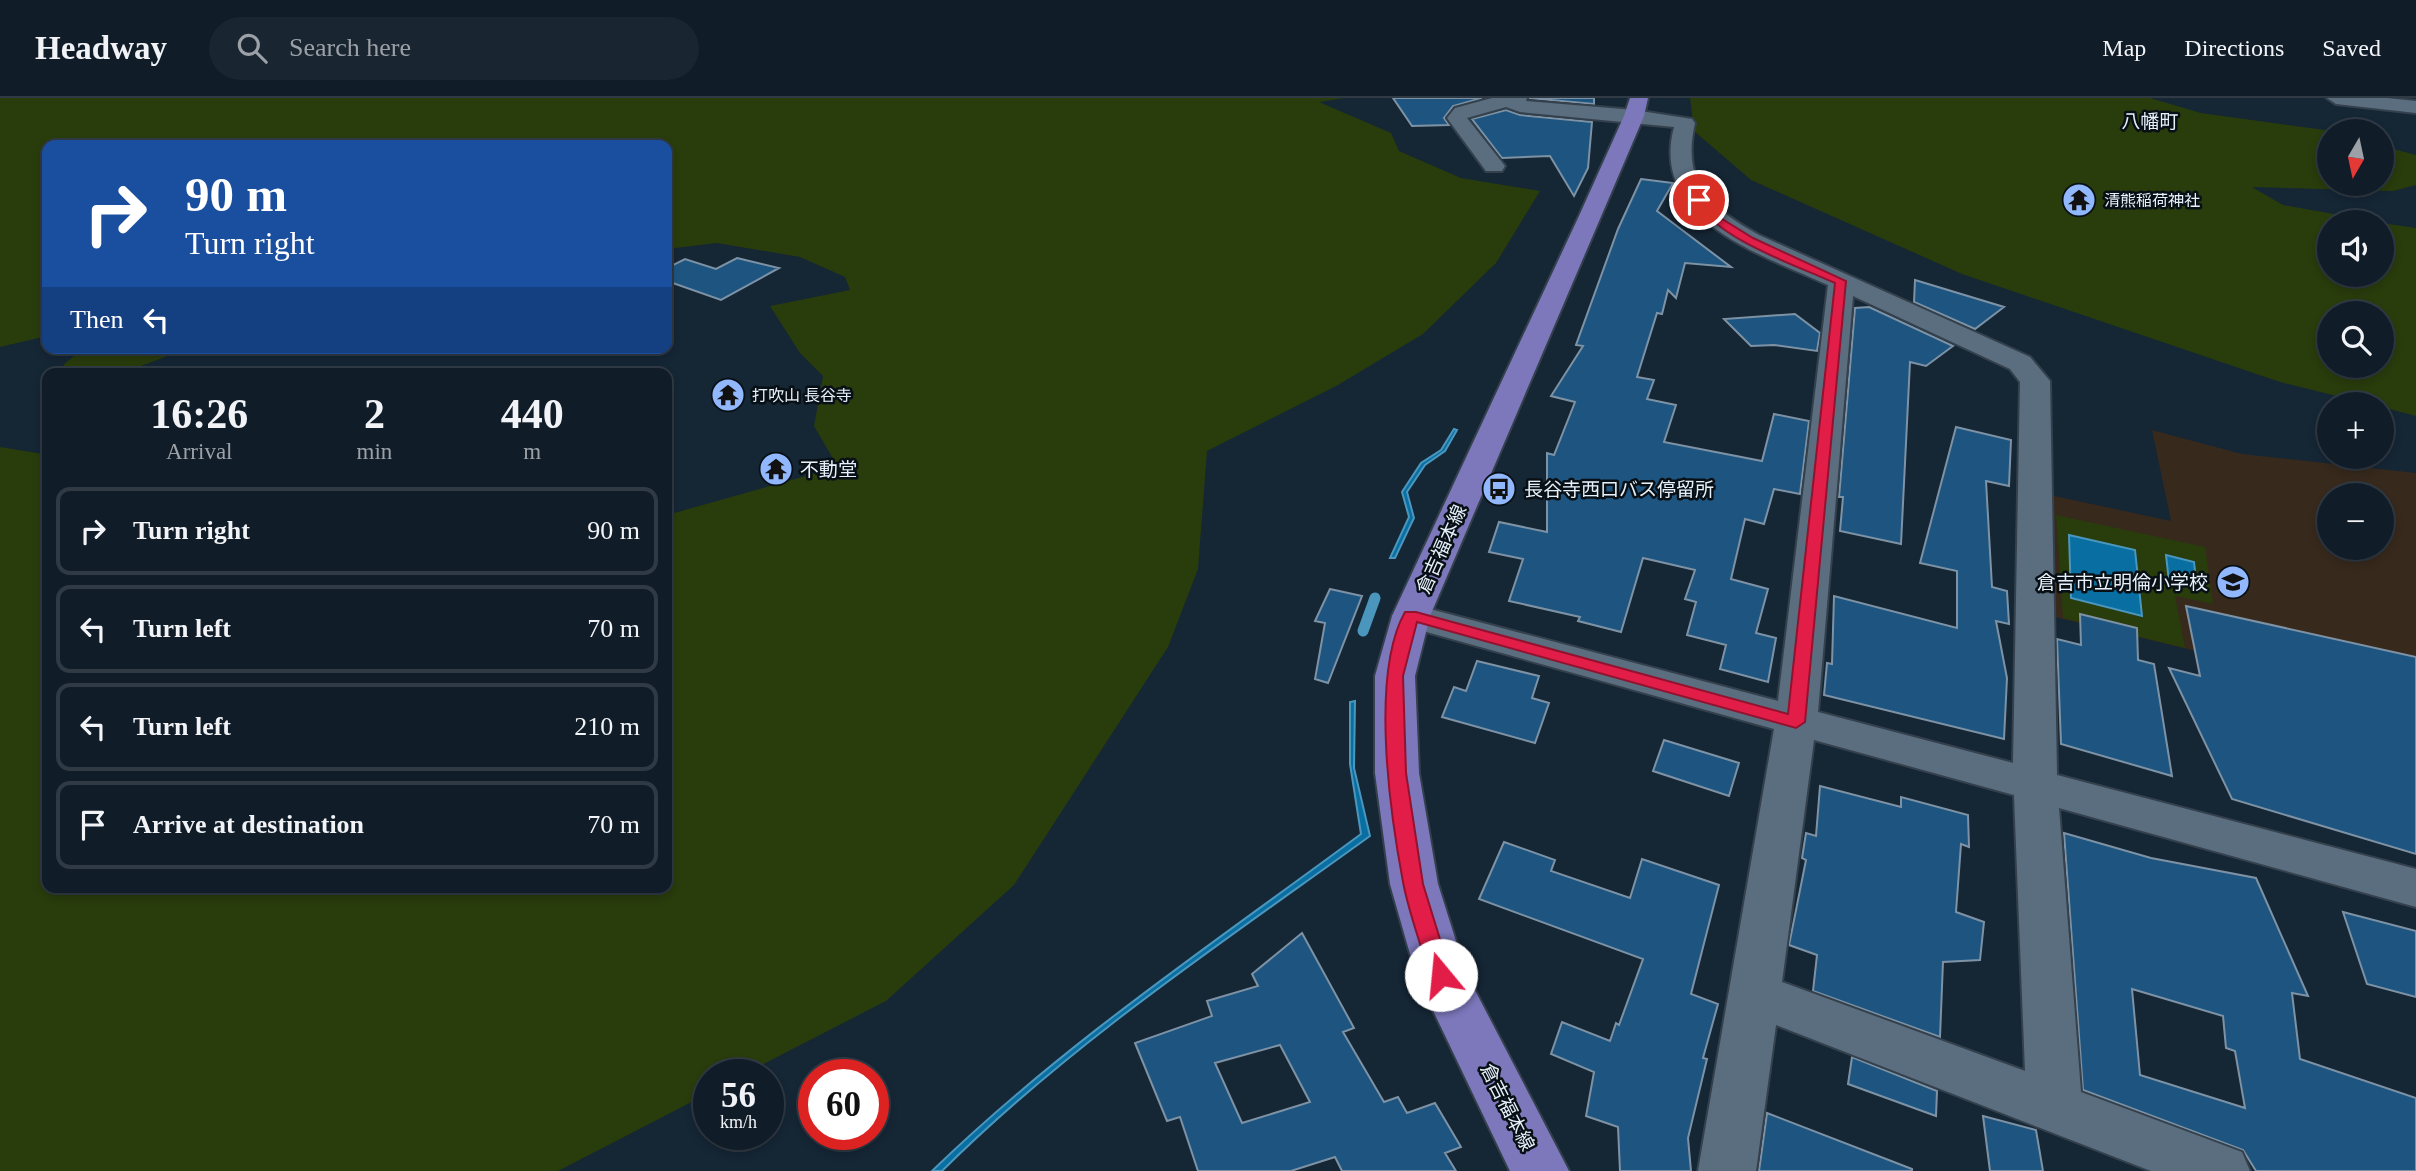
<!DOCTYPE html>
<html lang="en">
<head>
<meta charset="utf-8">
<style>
	body { margin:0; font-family:"Times New Roman","Noto Sans JP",serif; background:#192530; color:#f1f3f6; height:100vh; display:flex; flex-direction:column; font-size:26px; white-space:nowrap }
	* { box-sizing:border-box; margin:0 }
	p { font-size:23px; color:#9ca1a8 }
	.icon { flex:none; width:38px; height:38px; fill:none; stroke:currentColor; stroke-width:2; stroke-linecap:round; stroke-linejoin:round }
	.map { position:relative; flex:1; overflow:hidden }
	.details { position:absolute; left:42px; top:270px; width:630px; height:525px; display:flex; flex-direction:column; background:#101c28; border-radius:14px; box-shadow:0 4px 10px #0003,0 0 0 2px #303a45 }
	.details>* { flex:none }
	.banner { position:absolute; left:42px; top:42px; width:630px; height:214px; border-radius:14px; box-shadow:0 4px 10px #0003,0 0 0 2px #303a45; background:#1a4fa0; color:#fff; overflow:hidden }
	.needle { width:46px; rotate:189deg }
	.buttons { position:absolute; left:2317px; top:21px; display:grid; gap:14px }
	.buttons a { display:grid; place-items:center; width:77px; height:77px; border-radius:50%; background:#101c28; box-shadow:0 4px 10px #0003,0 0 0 2px #303a45; font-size:35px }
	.speed { position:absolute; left:693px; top:961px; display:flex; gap:14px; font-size:35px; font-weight:700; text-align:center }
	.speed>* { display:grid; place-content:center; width:91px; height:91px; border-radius:50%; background:#101c28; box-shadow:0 4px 10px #0003,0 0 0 2px #303a45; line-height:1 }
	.speed small { font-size:18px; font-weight:400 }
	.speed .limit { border:10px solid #d22; background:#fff; color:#111 }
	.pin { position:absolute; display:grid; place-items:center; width:60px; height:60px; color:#fff; margin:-30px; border:4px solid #fff; border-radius:50%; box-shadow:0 2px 7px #0007 }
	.me { position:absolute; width:77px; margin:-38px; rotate:343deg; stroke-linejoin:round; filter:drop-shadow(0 0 5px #0008) }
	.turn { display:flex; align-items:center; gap:24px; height:147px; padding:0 28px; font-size:32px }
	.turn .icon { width:91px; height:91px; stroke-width:2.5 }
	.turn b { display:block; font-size:49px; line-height:60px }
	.then { display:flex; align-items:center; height:66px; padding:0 28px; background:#0003; gap:14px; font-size:26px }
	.eta { display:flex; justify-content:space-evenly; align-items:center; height:119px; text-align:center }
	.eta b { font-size:42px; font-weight:700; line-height:49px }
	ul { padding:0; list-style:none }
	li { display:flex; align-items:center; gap:21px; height:88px; margin:0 14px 10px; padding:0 14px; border:4px solid #303a45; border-radius:14px }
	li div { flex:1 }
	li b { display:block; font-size:26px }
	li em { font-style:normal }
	header { display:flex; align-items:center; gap:42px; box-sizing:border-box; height:98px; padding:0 35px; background:#101c28; border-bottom:2px solid #303a45 }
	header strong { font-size:33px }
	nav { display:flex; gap:38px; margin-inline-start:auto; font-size:24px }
	.search { width:490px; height:63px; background:#192530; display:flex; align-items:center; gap:18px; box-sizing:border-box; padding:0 24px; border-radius:38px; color:#9ca1a8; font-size:26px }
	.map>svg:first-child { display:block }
	.education { fill:#37291c; fill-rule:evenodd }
	.green { fill:#293c0c; fill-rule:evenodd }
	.water { fill:#096fa2; stroke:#4b96bd; stroke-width:2 }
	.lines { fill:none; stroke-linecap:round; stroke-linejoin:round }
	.stream { stroke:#4b96bd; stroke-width:11 }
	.building { fill:#1e5580; stroke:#7d92a4; stroke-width:2; fill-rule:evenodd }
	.minor-casing { stroke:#34414d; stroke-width:4 }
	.major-casing { stroke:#34414d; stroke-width:4 }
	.minor { fill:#5b6e80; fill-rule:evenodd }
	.major { fill:#7d78bc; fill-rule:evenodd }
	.route { fill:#e11d48; stroke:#92132f; stroke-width:2 }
	.labels { text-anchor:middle; stroke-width:5; stroke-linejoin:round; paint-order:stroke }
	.far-poi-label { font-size:16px; fill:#e6f1fb; stroke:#080f15; text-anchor:start }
	.far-quarter-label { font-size:19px; fill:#e6f1fb; stroke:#080f15 }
	.poi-label { font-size:19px; fill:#e6f1fb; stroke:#080f15; text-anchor:start }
	.street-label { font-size:19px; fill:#e6f1fb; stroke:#080f15 }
</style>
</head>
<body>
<header>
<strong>Headway</strong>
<div class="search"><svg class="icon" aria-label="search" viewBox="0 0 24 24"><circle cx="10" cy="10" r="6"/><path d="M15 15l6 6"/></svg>Search here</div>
<nav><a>Map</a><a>Directions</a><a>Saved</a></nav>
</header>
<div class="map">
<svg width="2416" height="1073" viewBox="0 0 2416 1073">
	<rect width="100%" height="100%" fill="#152635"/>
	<path class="education" d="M2152,332L2242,356L2416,375V606L2051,518L2045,396L2171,423ZM2329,397H2382V450H2329Z"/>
	<path class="green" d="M0,0H1345L1319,4L1391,35L1399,53L1461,80L1540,93L1496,165L1423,236L1338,287L1207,353L1198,471L1168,549L1014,787L886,903L744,976H709V995L558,1073H0V349L43,356C48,372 50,384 40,398H47V789H667V417L838,369L814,328L823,278L800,255L770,208L850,192L845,179L800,159L717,145L667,151V47H47V238L0,249Z
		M1690,0H2150L2201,15L2332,33H2329V86H2382V48L2416,57V87L2393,93L2252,89L2283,107L2379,124H2329V177H2382V125L2416,130V318L2382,309V306H2369L2280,284L1962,176L1751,82L1694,33ZM2329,215H2382V268H2329Z
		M84,250H188C152,263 99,291 63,267Z
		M2056,417L2205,449L2213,506L2175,498L2185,550L2063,520Z"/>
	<path class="water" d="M1454,331L1457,332L1445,353L1425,367L1407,394L1414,420L1395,460H1390L1409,419L1402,394L1421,365L1441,352Z
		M2069,437L2135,452L2142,518L2071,500Z
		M2166,457L2194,464L2197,491L2169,484Z
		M1355,603L1354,670L1370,738C1223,844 1071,945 942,1073H932C1063,946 1215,844 1361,736L1350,666V604Z"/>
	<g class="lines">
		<path class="stream" d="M1363,533L1375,500"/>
	</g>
	<path class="building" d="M1393,0H1482L1453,8L1444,20L1449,27L1412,28Z
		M1529,0H1594V6Z
		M1506,12L1520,17L1592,24L1588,70L1574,98L1550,58L1502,60L1472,21Z
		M1641,81L1673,85L1657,113L1731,169L1685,165L1676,200L1668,192L1662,216L1657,215L1637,279L1654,282L1647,301L1676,307L1664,344L1762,363L1774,316L1809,323L1800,396L1774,391L1764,426L1745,421L1731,481L1768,491L1756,535L1776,540L1768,584L1720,571L1726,547L1687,537L1696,504L1685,501L1695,472L1643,460L1621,534L1578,523L1580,519L1509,503L1523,461L1489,454L1499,424L1547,434V355L1554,357L1575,304L1551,298L1583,248L1576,247L1618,131Z
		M737,160L779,170L721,202L667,183V170L685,161L716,171Z
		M1915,182L2004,209L1975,231L1914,204Z
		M1869,209L1953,248L1926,268L1910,264L1901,446L1840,433L1843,399H1839L1855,210Z
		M1795,216L1820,235L1817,253L1774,247L1751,248L1724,221Z
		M1956,329L2011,342L2009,388L1986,383L1992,489L2007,493L2009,526L1996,523L2007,580L2004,641L1824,597L1827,565L1832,566L1834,498L1957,530V473L1920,465Z
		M1330,491L1362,498L1328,585L1315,581L1325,525L1315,523Z
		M2186,508L2416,559V756L2232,701L2169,570L2200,578Z
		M2080,516L2137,530L2138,562L2154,566L2172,678L2061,646L2057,541L2081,547Z
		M1477,563L1539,578L1532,600L1549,605L1535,645L1442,619L1454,589L1466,593Z
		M1664,642L1739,665L1729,698L1653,673Z
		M1820,688L1901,709V699L1968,717L1969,749L1961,746L1956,814L1984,824L1980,862L1943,864L1940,939L1813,893L1817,857L1789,847L1806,762L1802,760L1806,735L1816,738Z
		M2064,735L2151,760L2256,780L2308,898L2292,895L2300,961L2416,1000V1073H2256L2243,1052L2083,992ZM2132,891L2223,918L2226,950L2235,953L2245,1010L2140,977Z
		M1504,744L1555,762L1551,773L1630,800L1642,761L1719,787L1691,896L1718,906L1703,960L1707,961L1688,1040L1691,1073H1620L1618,1029L1586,1018L1594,974L1551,956L1562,924L1610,943L1616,925L1619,927L1643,861L1479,801Z
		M2343,814L2416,833V899L2367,886Z
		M1302,835L1354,930L1343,934L1384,1004L1398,999L1407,1015L1435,1005L1461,1049L1445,1055L1456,1073H1342L1335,1059L1291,1073H1198L1180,1019L1167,1023L1135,945L1212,918L1207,903L1258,888L1252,876ZM1280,947L1310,1004L1242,1025L1215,965Z
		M1852,959L1937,993L1936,1018L1848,986Z
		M1767,1015L1912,1071V1073H1759Z
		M1983,1018L2036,1032L2043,1073H1990Z"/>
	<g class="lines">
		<defs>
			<path id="minor" d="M1492,0H1527L1526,3L1634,12L1692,21L1695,25C1681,86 1711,110 1759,137L2030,259L2050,283L2057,677L2416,771V809L2059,710L2081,994L2242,1054L2250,1073H2151L1776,927L1756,1073H1698L1774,631L1398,526L1392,518L1398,510L1411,506L1778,603L1828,187C1763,157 1649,123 1674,29L1520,14L1506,9L1467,20L1505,68L1502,73H1486L1447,20L1455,10ZM1853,198L2010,271L2020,284L2013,665L1818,614ZM1814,642L2014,697L2025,973L1782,884Z
				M2327,0H2387L2416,3V15L2336,6Z"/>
			<path id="major" d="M1630,0H1648L1644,18L1430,518L1415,578L1419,675L1438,786L1466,875L1569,1073H1510L1416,877L1390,786L1375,675V578L1392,518L1579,118L1624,18Z"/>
		</defs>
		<use href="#minor" class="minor-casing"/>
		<use href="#major" class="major-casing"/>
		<use href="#minor" class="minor"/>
		<use href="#major" class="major"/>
	</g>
	<path class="route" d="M1695,100H1702L1711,114L1753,140L1846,183L1805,624L1796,630L1417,524L1403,578L1406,675L1423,786L1451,877L1448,883L1441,886L1433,883L1430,877C1421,847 1409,816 1403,784C1390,715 1370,576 1405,514H1416L1788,616L1835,185C1791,165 1721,143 1694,102Z"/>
	<defs>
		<symbol id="temple-disc" viewBox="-11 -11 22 22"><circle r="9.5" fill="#91b8fd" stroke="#080f15"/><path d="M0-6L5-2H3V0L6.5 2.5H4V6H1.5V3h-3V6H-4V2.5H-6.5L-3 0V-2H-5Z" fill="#111"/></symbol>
		<symbol id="bus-disc" viewBox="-11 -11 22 22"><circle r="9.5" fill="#91b8fd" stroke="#080f15"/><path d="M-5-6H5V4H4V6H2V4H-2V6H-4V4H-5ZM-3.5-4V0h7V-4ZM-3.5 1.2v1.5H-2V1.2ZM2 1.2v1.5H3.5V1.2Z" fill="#111"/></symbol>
		<symbol id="school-disc" viewBox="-11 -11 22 22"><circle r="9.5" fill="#91b8fd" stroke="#080f15"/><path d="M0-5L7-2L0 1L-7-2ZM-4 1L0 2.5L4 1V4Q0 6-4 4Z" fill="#111"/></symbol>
	</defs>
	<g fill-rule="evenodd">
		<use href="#temple-disc" x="2060" y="83" width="38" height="38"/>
		<use href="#temple-disc" x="709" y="278" width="38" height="38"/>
		<use href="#temple-disc" x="757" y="352" width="38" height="38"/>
		<use href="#bus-disc" x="1480" y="372" width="38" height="38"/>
		<use href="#school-disc" x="2214" y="465" width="38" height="38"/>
	</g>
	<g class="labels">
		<g class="far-poi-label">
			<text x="2104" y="108">清熊稲荷神社</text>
			<text x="752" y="303">打吹山 長谷寺</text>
		</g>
		<g class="far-quarter-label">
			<text x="2150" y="30">八幡町</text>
		</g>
		<g class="poi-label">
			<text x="800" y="378">不動堂</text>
			<text x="1524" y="398">長谷寺西口バス停留所</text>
			<text x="2208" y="491" text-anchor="end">倉吉市立明倫小学校</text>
		</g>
		<g class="street-label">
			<text transform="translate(1441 451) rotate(-66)" y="7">倉吉福本線</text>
			<text transform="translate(1508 1009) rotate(63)" y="7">倉吉福本線</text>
		</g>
	</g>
</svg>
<div class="buttons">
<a><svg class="needle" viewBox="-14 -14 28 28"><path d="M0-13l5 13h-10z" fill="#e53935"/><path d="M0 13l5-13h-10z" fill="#9ca1a8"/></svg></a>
<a><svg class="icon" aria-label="sound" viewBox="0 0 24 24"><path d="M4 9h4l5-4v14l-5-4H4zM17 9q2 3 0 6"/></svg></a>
<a><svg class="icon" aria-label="search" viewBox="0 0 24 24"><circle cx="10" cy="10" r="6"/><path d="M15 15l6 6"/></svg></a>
<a>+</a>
<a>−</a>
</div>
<div class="speed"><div>56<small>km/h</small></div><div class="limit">60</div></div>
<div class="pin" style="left:1699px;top:102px;background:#d93025"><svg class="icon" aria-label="arrive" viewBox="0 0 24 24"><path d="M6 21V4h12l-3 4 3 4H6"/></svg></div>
<svg class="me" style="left:1441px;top:877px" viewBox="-20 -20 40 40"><circle r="19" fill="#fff"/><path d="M0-13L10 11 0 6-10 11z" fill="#e11d48"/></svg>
<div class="banner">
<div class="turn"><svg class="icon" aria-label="right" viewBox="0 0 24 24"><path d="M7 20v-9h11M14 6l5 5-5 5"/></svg><div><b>90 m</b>Turn right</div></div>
<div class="then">Then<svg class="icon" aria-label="left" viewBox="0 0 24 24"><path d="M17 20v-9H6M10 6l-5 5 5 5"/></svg></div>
</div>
<section class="details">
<div class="eta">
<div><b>16:26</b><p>Arrival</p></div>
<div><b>2</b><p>min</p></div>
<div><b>440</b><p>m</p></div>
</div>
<ul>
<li><svg class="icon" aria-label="right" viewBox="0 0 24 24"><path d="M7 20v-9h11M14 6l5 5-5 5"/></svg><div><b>Turn right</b></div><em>90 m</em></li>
<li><svg class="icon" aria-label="left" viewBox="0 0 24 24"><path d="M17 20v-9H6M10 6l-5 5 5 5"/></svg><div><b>Turn left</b></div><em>70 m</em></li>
<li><svg class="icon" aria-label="left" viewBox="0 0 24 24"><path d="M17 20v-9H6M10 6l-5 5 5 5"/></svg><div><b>Turn left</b></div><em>210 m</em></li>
<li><svg class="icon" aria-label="arrive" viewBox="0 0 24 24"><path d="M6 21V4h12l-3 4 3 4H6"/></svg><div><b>Arrive at destination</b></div><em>70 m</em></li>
</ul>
</section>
</div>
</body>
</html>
